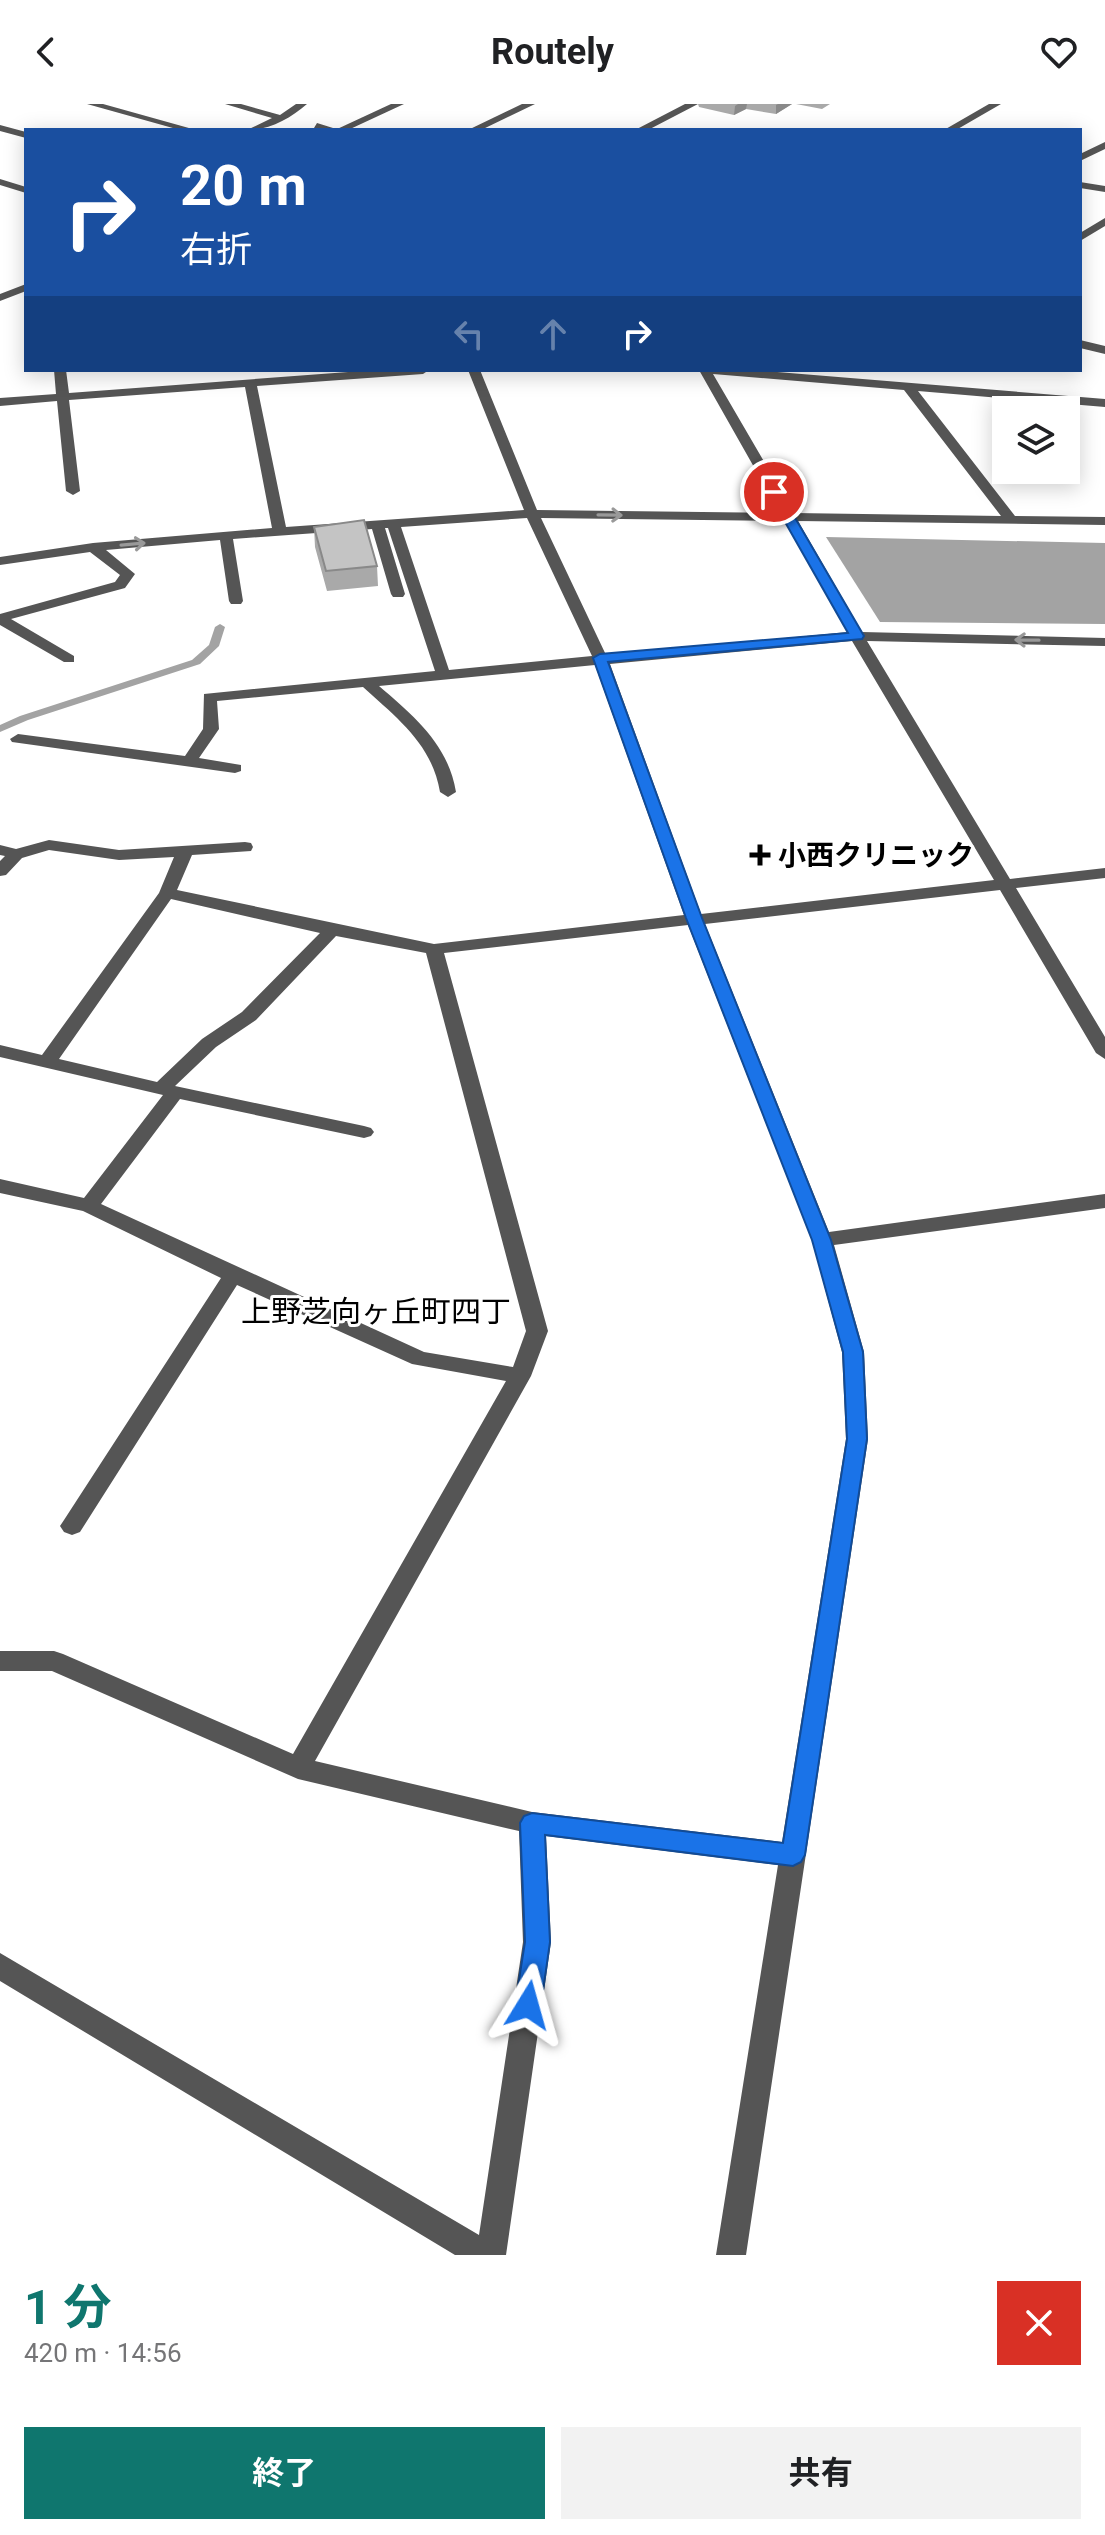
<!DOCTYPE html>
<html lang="ja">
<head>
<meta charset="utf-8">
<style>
	body { margin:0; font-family:Roboto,"Noto Sans JP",sans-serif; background:#f2f2f2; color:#202124; height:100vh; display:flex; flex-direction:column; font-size:30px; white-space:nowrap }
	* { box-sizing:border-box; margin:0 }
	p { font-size:26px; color:#757577 }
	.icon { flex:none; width:44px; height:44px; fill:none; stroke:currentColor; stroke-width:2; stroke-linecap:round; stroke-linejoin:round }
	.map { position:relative; height:2151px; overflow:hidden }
	.details { display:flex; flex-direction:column; background:#fff; flex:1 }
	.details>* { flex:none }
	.banner { position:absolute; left:24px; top:24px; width:1058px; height:244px; border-radius:0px; box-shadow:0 4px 20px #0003; background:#1a4fa0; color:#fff; overflow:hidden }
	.tools { position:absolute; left:992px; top:292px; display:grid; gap:16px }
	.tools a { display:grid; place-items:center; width:88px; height:88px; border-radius:0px; background:#fff; box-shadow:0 4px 20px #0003; font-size:40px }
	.pin { position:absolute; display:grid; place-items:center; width:68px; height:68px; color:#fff; margin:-34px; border:4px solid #fff; border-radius:50%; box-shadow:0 2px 8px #0007 }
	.me { position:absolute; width:88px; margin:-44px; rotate:8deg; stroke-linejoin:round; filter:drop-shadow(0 0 6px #0008) }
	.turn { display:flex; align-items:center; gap:28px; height:168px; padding:0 24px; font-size:36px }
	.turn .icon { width:104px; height:104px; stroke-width:2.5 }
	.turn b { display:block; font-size:56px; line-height:68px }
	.lanes { display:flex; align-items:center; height:76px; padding:0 24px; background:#0003; justify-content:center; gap:40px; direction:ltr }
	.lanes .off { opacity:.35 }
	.round { display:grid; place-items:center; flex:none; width:84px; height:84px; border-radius:0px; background:#f2f2f2 }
	.headline { display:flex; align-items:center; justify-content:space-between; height:136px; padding:0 24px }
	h1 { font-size:48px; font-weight:700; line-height:60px; color:#0f766e }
	.primary-button { display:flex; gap:16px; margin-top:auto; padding:16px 24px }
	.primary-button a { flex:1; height:92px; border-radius:0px; background:#0f766e; color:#fff; font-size:32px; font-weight:700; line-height:92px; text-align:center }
	.primary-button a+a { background:#f2f2f2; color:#202124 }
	header { display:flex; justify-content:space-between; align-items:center; height:104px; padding:0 24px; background:#fff; font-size:36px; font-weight:700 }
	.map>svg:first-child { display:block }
	.water { fill:#a3a3a3 }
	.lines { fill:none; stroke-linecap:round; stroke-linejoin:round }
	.stream { fill:#a3a3a3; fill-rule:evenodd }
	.minor { fill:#555; fill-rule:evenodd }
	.wall { fill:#a9a9a9 }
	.shaded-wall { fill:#898989 }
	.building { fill:#c4c4c4; stroke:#898989; stroke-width:2 }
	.oneway { stroke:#999 }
	.route { fill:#1a73e8; stroke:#114b97; stroke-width:2 }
	.poi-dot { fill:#000; stroke:#fff; stroke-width:3 }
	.labels { text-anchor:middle; stroke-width:6; stroke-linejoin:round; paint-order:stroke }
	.poi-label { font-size:28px; font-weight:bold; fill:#000; stroke:#fff; text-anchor:start }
	.neighbourhood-label { font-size:30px; fill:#000; stroke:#fff }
</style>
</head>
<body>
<header><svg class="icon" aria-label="back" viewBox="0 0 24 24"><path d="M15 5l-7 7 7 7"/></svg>Routely<svg class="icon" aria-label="heart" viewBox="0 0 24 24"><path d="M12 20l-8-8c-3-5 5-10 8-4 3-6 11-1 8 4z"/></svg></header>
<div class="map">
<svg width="1105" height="2151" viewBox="0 0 1105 2151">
	<rect width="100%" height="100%" fill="#fff"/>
	<path class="water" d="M826,433L1105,439V520L880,518Z"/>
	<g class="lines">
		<path class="stream" d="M220,520L225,523L219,542L200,560L28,616L0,628V621L20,612L192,556L209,541L215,523Z"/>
		<path class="minor" d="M87,0H103L196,26H180Z
			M225,0H241L280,11L296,0H307C290,15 269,26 247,26L272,14Z
			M391,0H404L348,26H335Z
			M522,0H535L481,26H468Z
			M685,0H698L648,26H635Z
			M989,0H1001L956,26H944Z
			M317,19L333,24L335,26L314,24Z
			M0,21L26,28V34L0,27Z
			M1105,38V45L1080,57V50Z
			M0,75L26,83V89L0,81Z
			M1080,78L1105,82V88L1080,84Z
			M1105,114V122L1080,137V129Z
			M26,180V187L0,197V190Z
			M1080,236L1105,242V250L1080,244Z
			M54,266H66L69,289L375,266H429L423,270L257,282L286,423L524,406L468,266H480L537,406L780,409L699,266H752L1105,295V303L918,287L1015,412L1105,413V421L798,417L862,528L1105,534V542L867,537L1010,775L1105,764V774L1016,784L1105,933V955L1096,949L1000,786L705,820L829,1128L1105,1090V1104L834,1141L864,1248L868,1335L746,2151H716L778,1761L546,1732L551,1838L506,2151H455L0,1877V1849L479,2131L523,1838L519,1727L298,1675L52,1567H0V1547H54L63,1550L293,1650L506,1277L412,1260L237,1181L80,1428L72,1431L64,1428L60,1422L64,1416L221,1174L83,1107L0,1089V1075L84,1094L163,991L0,953V941L42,951L159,789L174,753L119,756L49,746L22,754L6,771L0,772V757L5,752L0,751V741L16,745L49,736L119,746L245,738L251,739L253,743L251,747L192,751L177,786L434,840L684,811L595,561L379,582C414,612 448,640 456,688L448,693L440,688C432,640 397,614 363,583L217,597L219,625L199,654L241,661V667L235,669L12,638L10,635L18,630L185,652L203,625L204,590L435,567L388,424H385L405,490L403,493H393L391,490L372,425L233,435L243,497L241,500H231L229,497L220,436L106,446L135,470L125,484L11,515L74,552V558H64L0,521V510L115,478L120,471L90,448L0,461V453L93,439L272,424L245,283L69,296L80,387L73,391L66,387L57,297L0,302V294L56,290ZM713,270L904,286L1001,412L794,409ZM527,414L592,552L449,566L401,423ZM541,414L785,417L848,528L606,551ZM852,537L994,776L701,810L610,560ZM171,795L320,829L242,908L202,935L157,978L59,955ZM688,821L812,1136L842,1248L846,1335L782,1738L532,1708L315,1657L531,1272L548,1227L444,849ZM336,832L426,849L526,1227L513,1263L424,1248L101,1100L180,995L364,1034L371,1032L374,1028L371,1024L364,1022L175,982L216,943L256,916Z"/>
	</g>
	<path class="wall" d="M698,0H792L776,10L746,5L734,11L699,3Z
		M796,0H830L822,5Z
		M314,423L377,462L378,482L327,487L315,443Z"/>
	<path class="shaded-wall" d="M738,0H747L746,5L734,11L735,2Z
		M778,0H792L776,10V1Z"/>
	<path class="building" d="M364,416L377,462L326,467L314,423Z"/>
	<defs><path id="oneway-shaft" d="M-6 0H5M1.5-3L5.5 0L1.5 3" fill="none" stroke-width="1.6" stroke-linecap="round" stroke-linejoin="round" transform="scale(2)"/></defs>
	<g class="oneway">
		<use href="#oneway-shaft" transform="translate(610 411) rotate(1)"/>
		<use href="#oneway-shaft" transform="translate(133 440) rotate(-5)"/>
		<use href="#oneway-shaft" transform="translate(1027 536) rotate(-179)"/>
	</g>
	<path class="route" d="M774,385L780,388L864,532L862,535L608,558L702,814L831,1136L863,1248L867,1335L805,1751L801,1758L793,1762L545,1731L550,1838L541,1901L537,1909L528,1913L519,1909L515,1901L525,1838L520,1719L524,1712L532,1709L783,1739L847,1335L843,1248L812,1136L686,814L593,554L600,550L848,529L768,388Z"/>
	<path class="poi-dot" d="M756 739h8v8h8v8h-8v8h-8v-8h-8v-8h8z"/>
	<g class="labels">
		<g class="poi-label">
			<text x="778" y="761">小西クリニック</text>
		</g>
		<g class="neighbourhood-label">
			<text x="376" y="1218">上野芝向ヶ丘町四丁</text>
		</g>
	</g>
</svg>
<div class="tools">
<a><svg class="icon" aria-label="layers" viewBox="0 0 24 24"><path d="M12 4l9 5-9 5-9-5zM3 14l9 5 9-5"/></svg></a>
</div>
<div class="pin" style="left:774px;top:388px;background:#d93025"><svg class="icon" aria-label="arrive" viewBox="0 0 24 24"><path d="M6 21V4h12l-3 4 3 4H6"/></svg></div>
<svg class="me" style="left:528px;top:1901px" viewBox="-20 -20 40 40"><path d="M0-17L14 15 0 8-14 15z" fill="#1a73e8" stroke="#fff" stroke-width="4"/></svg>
<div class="banner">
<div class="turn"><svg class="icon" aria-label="right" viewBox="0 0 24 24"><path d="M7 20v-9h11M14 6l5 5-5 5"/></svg><div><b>20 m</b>右折</div></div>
<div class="lanes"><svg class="icon off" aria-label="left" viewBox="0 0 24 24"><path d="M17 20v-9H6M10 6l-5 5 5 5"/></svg><svg class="icon off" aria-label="ahead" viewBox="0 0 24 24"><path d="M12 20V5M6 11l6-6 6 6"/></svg><svg class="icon" aria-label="right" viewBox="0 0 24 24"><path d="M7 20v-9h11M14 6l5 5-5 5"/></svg></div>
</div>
</div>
<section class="details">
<div class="headline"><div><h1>1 分</h1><p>420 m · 14:56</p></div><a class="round" style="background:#d93025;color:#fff"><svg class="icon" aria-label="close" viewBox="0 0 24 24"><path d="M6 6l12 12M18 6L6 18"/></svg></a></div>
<div class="primary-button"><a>終了</a><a>共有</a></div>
</section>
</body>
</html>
